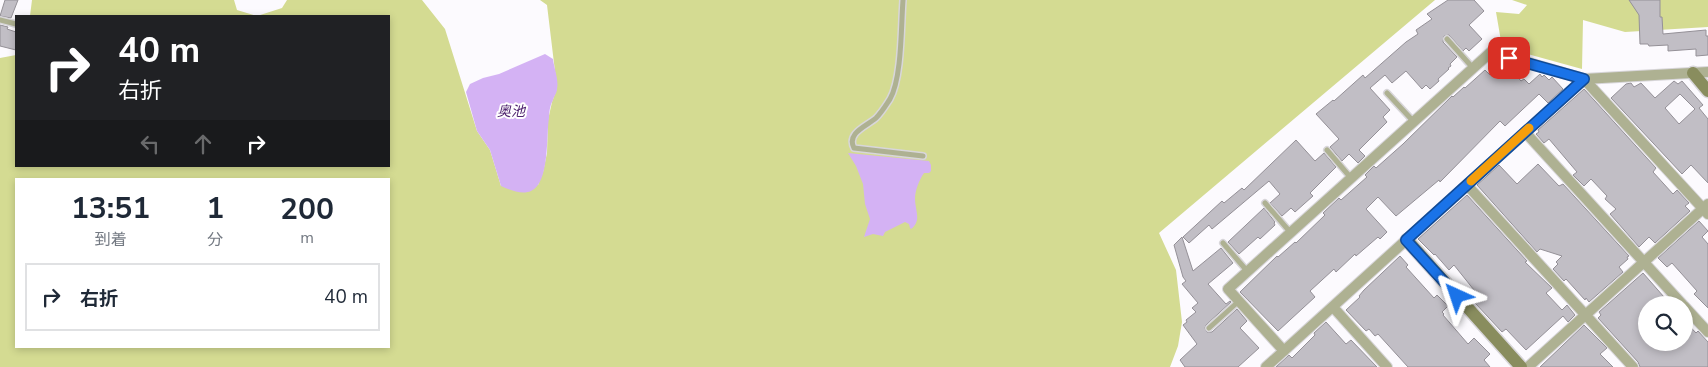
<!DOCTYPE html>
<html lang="ja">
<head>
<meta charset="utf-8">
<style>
	body { margin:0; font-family:"Nunito Sans","Noto Sans JP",sans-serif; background:#f6f6f7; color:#1f2937; height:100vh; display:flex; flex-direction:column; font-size:19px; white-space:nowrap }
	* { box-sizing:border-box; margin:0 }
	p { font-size:16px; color:#747a83 }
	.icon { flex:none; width:28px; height:28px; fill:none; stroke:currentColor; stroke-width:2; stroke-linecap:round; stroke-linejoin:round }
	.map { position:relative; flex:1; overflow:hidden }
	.drawer { position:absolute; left:15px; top:178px; width:375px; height:170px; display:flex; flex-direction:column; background:#fff; border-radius:0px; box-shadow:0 2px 8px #0003 }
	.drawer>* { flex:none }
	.top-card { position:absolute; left:15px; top:15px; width:375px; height:152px; border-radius:0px; box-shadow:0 2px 8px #0003; background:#202124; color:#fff; overflow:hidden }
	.fabs { position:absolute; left:1638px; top:296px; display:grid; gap:10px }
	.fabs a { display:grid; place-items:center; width:55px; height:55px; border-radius:50%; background:#fff; box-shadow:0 2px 8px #0003; font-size:25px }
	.pin { position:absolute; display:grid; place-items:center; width:42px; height:42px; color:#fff; margin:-21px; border-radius:10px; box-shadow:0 2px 8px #0006 }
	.me { position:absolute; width:55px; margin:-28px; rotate:318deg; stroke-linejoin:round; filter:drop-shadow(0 0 4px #0008) }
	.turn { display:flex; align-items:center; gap:18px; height:105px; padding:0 20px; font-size:22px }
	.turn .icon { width:65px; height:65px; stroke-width:2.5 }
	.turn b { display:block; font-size:35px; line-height:42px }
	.lanes { display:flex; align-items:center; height:48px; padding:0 20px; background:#0003; justify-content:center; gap:25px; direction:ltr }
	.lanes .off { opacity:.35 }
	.eta { display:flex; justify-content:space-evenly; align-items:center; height:85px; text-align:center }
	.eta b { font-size:30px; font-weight:700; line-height:35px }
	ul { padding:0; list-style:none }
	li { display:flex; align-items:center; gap:15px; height:68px; margin:0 10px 8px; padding:0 10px; border:2px solid #e0e1e3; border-radius:0px }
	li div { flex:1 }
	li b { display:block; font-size:19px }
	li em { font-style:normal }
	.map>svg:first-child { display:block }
	.green { fill:#d4db92; fill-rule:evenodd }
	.water { fill:#d4b2f4 }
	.building { fill:#c1bec5; stroke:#949097; fill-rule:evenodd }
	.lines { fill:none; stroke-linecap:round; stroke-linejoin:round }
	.lane-casing { stroke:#d8d6da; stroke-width:8 }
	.street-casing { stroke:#d8d6da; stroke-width:12 }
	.secondary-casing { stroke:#d8d6da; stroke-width:15 }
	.lane { stroke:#aeb192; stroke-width:5 }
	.street { stroke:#aeb192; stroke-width:10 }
	.secondary { stroke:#898d5e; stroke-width:12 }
	.route-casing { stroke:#114b97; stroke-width:12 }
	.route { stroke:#1a73e8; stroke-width:9 }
	.slow { stroke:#f59e0b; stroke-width:9 }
	.labels { text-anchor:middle; stroke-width:4; stroke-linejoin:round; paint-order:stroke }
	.water-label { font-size:14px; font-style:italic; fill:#4f246f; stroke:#fff }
</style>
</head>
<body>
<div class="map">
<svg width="1708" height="367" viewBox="0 0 1708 367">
	<rect width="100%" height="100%" fill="#fcfafe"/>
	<path class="green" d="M32,0H234L237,10L257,16L282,8L287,0H422L445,29L477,131L490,150L501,186L538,185L543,172L547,153L548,120L552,102L557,88L547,5L540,0H1435L1159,233L1176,270L1182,322L1178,346L1170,367H0V58L16,55V166H389V16H30ZM16,179H389V346H16Z
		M1512,0H1708V27L1625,32L1583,20L1582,69L1502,47L1496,12L1519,14L1527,5Z"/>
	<path class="water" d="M545,54L553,59C554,68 559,80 557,89C557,93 554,96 553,100C550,105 549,112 549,118C546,135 550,183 531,191C522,195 510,190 501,186L490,150L477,131L466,92L470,84L483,78L499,74Z
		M848,153L929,161L931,165V171L929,173H924C919,180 915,191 915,199C915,210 922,221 911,229L910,228L909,224L905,222L885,232L883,236L873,234L864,237L870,219L865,204L863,184L856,166Z"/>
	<path class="building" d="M5,0H18L11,18L0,16Z
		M1448,0H1474L1484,11L1469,25L1482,39L1469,51L1466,48L1463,51L1449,35L1444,36L1443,42L1457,57L1450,64L1451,66L1448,68L1449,69L1438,79L1439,81L1430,89L1426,85L1422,89L1406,71L1392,83L1385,75L1370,88L1390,110L1383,117L1387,122L1359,150L1365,156L1358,163L1349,154L1342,161L1330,147L1339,139L1316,114L1333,100L1334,101L1363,75L1365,78L1406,42L1418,34L1416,30L1432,19L1427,14Z
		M1629,0H1660V17H1662L1663,34L1706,30V36H1708V55L1696,56V49L1668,51V45L1649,46L1648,44H1640L1639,15Z
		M0,25L8,27L7,29L16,32V50L0,46Z
		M1501,64L1504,67L1507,65L1521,81L1524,79L1529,84L1540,74L1542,77L1544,75L1549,80L1552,77L1563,89L1548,103L1539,94L1505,126L1500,121L1440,182L1439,180L1396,216L1378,197L1366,209L1387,232L1380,239L1378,237L1356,256L1355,254L1336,272L1334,269L1310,291L1315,297L1278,331L1240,292L1277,256L1278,257L1295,242L1296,243L1325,215L1323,213L1339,198L1341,200L1367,177L1365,175L1374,166L1376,168L1403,144L1452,96L1453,97L1464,87L1465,88L1485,70L1490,75Z
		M1674,81L1678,84L1682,81L1703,105L1699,108L1708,119V183L1691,165L1682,174L1611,98L1626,84L1631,83L1634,87L1641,83L1655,98ZM1680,94L1695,109L1679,124L1665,108Z
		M1584,89L1656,168L1653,172L1673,194L1677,190L1689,203L1685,206L1690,211L1655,243L1649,237L1639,247L1610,214L1616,209L1605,199L1607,196L1591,179L1584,186L1573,175L1577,172L1549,139L1544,143L1536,134L1539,132L1538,130Z
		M1296,140L1315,161L1324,153L1336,167L1310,193L1313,196L1295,212L1291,208L1282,216L1270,203L1280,194L1269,181L1212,229L1209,225L1189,243L1183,237L1222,201L1224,203L1242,188L1244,190Z
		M1538,164L1559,186L1563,184L1629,256L1627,257L1628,259L1619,267L1623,272L1589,302L1586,298L1585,300L1566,279L1564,281L1553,269L1558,264L1556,262L1562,256L1540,249L1537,252L1477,185L1499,165L1517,184Z
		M1467,195L1527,261L1525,262L1552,288L1546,293L1562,310L1567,305L1575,315L1568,322L1563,316L1526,350L1506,329L1502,332L1475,303L1478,301L1475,298L1478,295L1454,265L1449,270L1435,254L1434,255L1418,239Z
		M1264,208L1275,222L1274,223L1275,225L1260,239L1258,237L1239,254L1228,242Z
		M1699,221L1708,231L1702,237L1708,244V308L1694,294L1697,291L1672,263L1667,267L1658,258Z
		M1182,237L1193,271L1221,248L1233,263L1208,284L1226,304L1230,301L1231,302L1206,325L1205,328L1207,332H1212L1237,309L1247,321L1240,328L1259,348L1238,367H1185L1180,360L1197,344L1183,325L1187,322L1186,320L1196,312L1192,308L1198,303L1182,284L1186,281L1183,277L1174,245Z
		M1400,256L1408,265L1406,267L1434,298L1437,295L1448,306L1442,312L1444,314L1443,315L1468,344L1474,338L1490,354L1484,360L1490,367H1408L1378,334L1375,336L1369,329L1366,331L1346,310L1360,297L1359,296L1364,290Z
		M1643,273L1671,305H1646V342H1684V320L1696,333L1698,331L1708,342V367H1640L1638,362L1598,318L1601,315L1599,312Z
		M1326,322L1346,344L1351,340L1377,367H1276L1289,355L1292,358L1315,335L1314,333Z
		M1584,325L1607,348L1600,354L1613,367H1540Z"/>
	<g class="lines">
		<defs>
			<path id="lane" d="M903,0C901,26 902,78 890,99C886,105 882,112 876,118C867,126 846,133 854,148L923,156
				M0,20L16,24
				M1447,39L1473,68
				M1387,93L1414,122
				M1327,150L1351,178
				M1265,203L1291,233
				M1223,243L1248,272
				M1209,328L1239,301"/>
			<path id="street" d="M1525,132L1683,305
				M1467,185L1633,367
				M1684,306L1708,332
				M1333,307L1387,367
				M1284,351L1228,289L1491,52L1584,79L1708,72
				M1266,367L1584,79L1708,214
				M1528,367L1708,204"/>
			<path id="secondary" d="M1693,73L1708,91
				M1407,240L1521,367"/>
		</defs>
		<use href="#lane" class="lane-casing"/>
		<use href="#street" class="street-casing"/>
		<use href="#secondary" class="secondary-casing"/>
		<use href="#lane" class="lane"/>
		<use href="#street" class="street"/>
		<use href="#secondary" class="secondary"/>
	</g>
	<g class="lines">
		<defs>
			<path id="route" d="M1457,296L1406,240L1584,79L1509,58"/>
		</defs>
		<use href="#route" class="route-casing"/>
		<use href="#route" class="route"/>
		<path class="slow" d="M1471,181L1529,128"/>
	</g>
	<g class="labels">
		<g class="water-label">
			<text x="511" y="116">奥池</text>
		</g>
	</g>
</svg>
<div class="fabs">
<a><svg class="icon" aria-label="search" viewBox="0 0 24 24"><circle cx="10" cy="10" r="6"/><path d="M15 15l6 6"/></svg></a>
</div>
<div class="pin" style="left:1509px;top:58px;background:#d93025"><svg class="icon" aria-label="arrive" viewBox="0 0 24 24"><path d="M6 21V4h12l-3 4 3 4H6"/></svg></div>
<svg class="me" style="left:1457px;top:296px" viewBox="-20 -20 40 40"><path d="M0-17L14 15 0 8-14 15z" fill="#1a73e8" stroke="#fff" stroke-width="4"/></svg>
<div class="top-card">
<div class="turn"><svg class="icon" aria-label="right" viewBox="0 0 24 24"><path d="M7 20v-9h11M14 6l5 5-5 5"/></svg><div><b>40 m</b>右折</div></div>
<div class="lanes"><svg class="icon off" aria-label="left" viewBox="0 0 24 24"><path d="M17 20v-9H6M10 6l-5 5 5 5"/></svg><svg class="icon off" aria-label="ahead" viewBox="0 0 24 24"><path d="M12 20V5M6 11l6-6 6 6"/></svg><svg class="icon" aria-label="right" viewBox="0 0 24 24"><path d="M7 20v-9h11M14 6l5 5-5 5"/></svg></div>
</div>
<section class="drawer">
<div class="eta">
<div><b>13:51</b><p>到着</p></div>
<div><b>1</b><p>分</p></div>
<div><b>200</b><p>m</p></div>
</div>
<ul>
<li><svg class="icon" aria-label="right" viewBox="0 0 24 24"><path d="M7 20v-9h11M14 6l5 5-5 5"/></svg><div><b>右折</b></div><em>40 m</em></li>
</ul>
</section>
</div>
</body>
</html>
